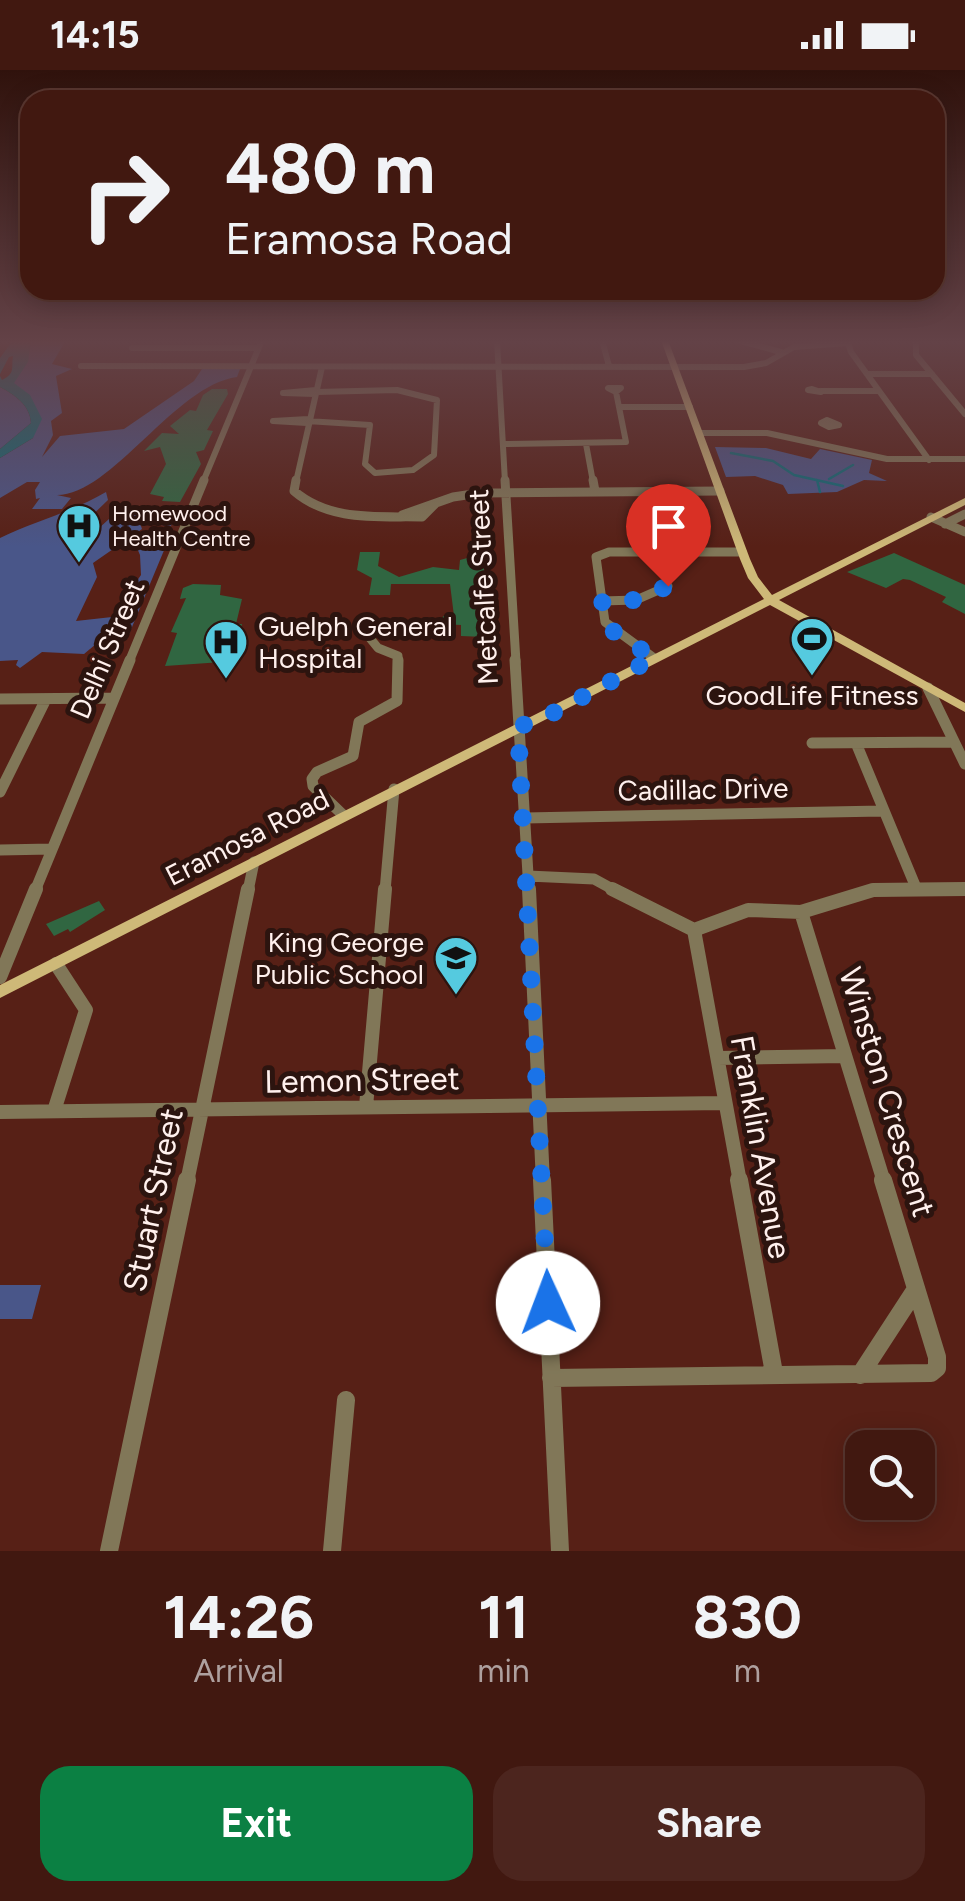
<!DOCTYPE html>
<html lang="en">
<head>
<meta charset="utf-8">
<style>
	body { margin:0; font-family:Figtree,sans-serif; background:#4c251e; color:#f1f3f6; height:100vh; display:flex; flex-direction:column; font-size:38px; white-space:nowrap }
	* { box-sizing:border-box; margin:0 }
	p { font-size:32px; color:#aea09f }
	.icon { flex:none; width:55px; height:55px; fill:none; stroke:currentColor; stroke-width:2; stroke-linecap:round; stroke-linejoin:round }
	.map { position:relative; height:1481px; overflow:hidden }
	.side { display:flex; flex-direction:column; background:#411810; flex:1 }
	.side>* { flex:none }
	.banner { position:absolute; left:20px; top:20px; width:925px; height:210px; border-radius:30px; box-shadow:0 5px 25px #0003,0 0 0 2px #5a3730; background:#411810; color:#f1f3f6; overflow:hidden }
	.buttons { position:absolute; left:845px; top:1360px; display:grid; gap:20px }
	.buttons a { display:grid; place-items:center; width:90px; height:90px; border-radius:20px; background:#411810; box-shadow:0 5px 25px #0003,0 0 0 2px #5a3730; font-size:50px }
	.pin { position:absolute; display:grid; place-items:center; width:85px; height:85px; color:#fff; margin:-102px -42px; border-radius:50% 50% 50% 0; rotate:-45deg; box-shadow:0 0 10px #0007 }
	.pin .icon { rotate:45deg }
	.me { position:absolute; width:110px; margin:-55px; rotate:358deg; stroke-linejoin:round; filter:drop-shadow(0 0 8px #0008) }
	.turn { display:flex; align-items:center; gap:35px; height:210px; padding:0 40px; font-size:45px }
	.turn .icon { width:130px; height:130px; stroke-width:2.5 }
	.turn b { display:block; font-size:70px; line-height:85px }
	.eta { display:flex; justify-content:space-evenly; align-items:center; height:170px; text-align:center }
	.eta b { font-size:60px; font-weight:700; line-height:70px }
	.primary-button { display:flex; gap:20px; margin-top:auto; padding:20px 40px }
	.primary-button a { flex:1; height:115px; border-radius:30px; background:#0b8043; color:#fff; font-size:40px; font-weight:700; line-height:115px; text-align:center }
	.primary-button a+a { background:#4c251e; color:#f1f3f6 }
	.status { display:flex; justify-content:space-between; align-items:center; height:70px; padding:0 50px; background:#411810; direction:ltr }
	.status svg { height:28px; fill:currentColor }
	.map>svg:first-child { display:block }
	.green { fill:#495689 }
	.water { fill:#0d6d7c }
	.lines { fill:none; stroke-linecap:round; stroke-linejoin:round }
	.stream { stroke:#0d6d7c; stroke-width:2.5 }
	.building { fill:#306641 }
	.minor-far4 { stroke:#817758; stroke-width:6 }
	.minor-far3 { stroke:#817758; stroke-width:9 }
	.minor-far2 { stroke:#817758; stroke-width:11 }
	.minor-far1 { stroke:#817758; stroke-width:14 }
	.minor { stroke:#817758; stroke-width:18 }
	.major { fill:#ceb978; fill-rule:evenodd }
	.route { stroke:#1a73e8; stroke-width:18; stroke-dasharray:0 32.4 }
	.labels { text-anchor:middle; stroke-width:10; stroke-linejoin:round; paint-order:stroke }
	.far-poi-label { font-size:22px; fill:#fff0ed; stroke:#2c140f; text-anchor:start }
	.street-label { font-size:28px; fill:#fff0ed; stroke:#2c140f }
	.poi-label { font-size:28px; fill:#fff0ed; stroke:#2c140f; text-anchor:start }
	.near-street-label { font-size:32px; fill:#fff0ed; stroke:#2c140f }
</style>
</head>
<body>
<div class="status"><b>14:15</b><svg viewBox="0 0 49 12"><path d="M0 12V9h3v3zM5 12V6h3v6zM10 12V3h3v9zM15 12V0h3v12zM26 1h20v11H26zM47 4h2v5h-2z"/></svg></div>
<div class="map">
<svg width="965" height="1481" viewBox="0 0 965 1481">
	<rect width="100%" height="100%" fill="#572016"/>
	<path class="green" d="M31,270H66L52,294L72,299L56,306L62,343L51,351L53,365L42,387L60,366L124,359L194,311L202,299H240L237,307C175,315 112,425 57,425L71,428L62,439H32L40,428L36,429L35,420L40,412H27L0,428V388L33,368C38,335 37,334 13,313L29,283Z
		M0,317C15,325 30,335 31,353L0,379Z
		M715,377L766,378L811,389L820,379L872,390L869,403L887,411L864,410L837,422L788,424L783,415L755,406L726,407Z
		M106,422L108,430L79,458L98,459L109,449L119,453L136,442L173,448L171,456L140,453L142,459L93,493L97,507L76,551L112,547L141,505L140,485L134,471L145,465L170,466L127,569H102L84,584L42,582L20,598L16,595L18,590L0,591V468C35,451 72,442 106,422Z
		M0,1215H41L32,1249H0Z"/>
	<path class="water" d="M13,270H31L28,292L14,313L30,325L42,349L33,368L0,388V379L31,353C30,335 15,325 0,317V306L2,310C16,303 11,298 13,286L9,287L0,304V288Z"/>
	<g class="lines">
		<path class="stream" d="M731,383L773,391L794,405L843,416
			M829,409L853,395
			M817,410L820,422"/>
	</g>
	<path class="building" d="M212,319H227L228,324L207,360L213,361L204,380L196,382L201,394L180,432L162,431L164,427L150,424L166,394L160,377L144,381L162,363L179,364L170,356L190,340L196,341L203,325Z
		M471,481H490L491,484V493L484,499V567L461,566V555L442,554L443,546H454L450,514H391L390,525H369L372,508L357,500L360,482H380L378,496L399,507L433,497L459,500L460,490L471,487Z
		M894,483L965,515V544L942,532L946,527L910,510L903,509L886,518L847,502Z
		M193,514L221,515L220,525L242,529L236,554H242L240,562H232L222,592L165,596L177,563L171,562L186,528L180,529L181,525L183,518Z
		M99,831L105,840L70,862L68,859L54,866L46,854Z"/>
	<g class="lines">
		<path class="minor-far4" d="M497,270L505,412
			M602,270L609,296
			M737,270L781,282
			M847,270L851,282L929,390
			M916,270V285L965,344
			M132,278H258
			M81,296L744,297L766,293L794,277L847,273
			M867,304H932
			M608,318H621L616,322Z
			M812,319L821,322L808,320Z
			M821,321H879
			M315,324L283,323L316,320
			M620,337H690
			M827,350L839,355L829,357L821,353Z
			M307,351L370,355L365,394L375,403L413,400L434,385L437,330L397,320L316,322
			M307,353L273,351L308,349
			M700,363H767L887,389H965
			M503,374L626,372L616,322
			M586,374L593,412
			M203,412L262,270
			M296,412L322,297"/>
		<path class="minor-far3" d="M296,410L294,421C330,452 378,446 422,447L435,434
			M505,410L516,592
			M593,410L595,421
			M402,445L453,427L480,423L720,421
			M931,447L965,462
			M945,454L965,444
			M602,531L636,530L668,516
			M369,567L378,578L398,586V592
			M654,588L605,552L596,487L609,482H742
			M129,592L204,410"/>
		<path class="minor-far2" d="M515,590L529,821
			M928,618L965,694
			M0,629L113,628
			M812,673L953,672
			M856,673L917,820
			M0,722L46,629
			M343,745L313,716L312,709L317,702L353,686L359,652L397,631L398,590
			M525,748L882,741
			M0,780L51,779
			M528,806L594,809L616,821
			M35,821L130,590
			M248,821L254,792
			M385,821L394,719
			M869,821L965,819"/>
		<path class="minor-far1" d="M529,819L543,1112
			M612,819L694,860L748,840L801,842L873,820L965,819
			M801,842L884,1112
			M694,860L740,1112
			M0,907L36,819
			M718,988L845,986
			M366,1037L385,819
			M54,1041L86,940L56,894
			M0,1042L724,1033
			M187,1112L248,819"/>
		<path class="minor" d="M542,1110L560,1481
			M739,1110L774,1303
			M860,1305L916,1219
			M551,1308L931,1303L937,1298V1287L883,1110
			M109,1481L187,1110
			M332,1481L346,1330"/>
		<path class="major" d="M661,270H668L750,489L758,507L772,525L965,428V435L779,530L965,633V642L770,535L0,928V915L764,529L748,508L740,489Z"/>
	</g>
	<linearGradient id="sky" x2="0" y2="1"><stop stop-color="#30120c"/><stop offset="0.57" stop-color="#634247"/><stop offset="1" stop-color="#634247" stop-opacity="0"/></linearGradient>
	<rect width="965" height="477" fill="url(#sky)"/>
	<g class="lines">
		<path class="route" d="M548,1233L518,657L551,644L654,588L610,559L602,531L636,530L668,516"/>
	</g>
	<defs>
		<symbol id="hospital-pin" viewBox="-11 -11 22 30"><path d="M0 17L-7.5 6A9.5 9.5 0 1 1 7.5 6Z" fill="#55cadf" stroke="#2c140f"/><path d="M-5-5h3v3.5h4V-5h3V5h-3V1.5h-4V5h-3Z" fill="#111"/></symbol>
		<symbol id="stadium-pin" viewBox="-11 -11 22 30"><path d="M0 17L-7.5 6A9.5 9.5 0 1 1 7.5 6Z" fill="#55cadf" stroke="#2c140f"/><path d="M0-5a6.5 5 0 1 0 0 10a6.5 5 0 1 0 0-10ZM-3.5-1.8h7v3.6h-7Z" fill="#111"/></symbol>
		<symbol id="school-pin" viewBox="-11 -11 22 30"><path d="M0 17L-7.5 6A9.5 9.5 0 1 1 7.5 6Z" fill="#55cadf" stroke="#2c140f"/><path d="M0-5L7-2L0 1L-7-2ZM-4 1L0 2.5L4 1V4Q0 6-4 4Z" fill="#111"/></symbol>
	</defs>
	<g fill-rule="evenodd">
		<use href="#hospital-pin" x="54" y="431" width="50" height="68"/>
		<use href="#stadium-pin" x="787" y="544" width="50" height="68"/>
		<use href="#hospital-pin" x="201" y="547" width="50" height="68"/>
		<use href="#school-pin" x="431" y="863" width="50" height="68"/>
	</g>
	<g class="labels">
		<g class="far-poi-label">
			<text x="112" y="451">Homewood<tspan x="112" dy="25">Health Centre</tspan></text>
		</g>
		<g class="street-label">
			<text transform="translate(483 517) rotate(-93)" y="10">Metcalfe Street</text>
			<text transform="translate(107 579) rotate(-67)" y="10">Delhi Street</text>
			<text transform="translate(703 719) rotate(-1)" y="10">Cadillac Drive</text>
			<text transform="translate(247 767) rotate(-27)" y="10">Eramosa Road</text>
		</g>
		<g class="poi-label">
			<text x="258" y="566">Guelph General<tspan x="258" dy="32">Hospital</tspan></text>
			<text x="812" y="635" text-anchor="middle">GoodLife Fitness</text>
			<text x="424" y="882" text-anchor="end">King George<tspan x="424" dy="32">Public School</tspan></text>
		</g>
		<g class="near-street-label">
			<text transform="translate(362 1010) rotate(-1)" y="11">Lemon Street</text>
			<text transform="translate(887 1022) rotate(73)" y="11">Winston Crescent</text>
			<text transform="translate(761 1077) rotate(80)" y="11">Franklin Avenue</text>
			<text transform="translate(153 1130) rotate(-78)" y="11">Stuart Street</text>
		</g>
	</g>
</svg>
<div class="buttons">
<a><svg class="icon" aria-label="search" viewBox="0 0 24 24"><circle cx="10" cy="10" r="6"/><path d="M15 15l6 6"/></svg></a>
</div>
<div class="pin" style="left:668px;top:516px;background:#d93025"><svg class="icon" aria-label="arrive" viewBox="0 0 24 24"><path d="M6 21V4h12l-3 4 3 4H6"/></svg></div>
<svg class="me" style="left:548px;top:1233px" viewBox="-20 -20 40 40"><circle r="19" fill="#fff"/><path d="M0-13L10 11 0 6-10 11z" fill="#1a73e8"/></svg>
<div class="banner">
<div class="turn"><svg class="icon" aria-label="right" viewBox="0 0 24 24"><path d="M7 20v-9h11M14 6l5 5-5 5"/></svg><div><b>480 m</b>Eramosa Road</div></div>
</div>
</div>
<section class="side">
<div class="eta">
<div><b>14:26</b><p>Arrival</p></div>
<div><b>11</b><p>min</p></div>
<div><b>830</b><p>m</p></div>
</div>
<div class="primary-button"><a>Exit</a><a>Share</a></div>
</section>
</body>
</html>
